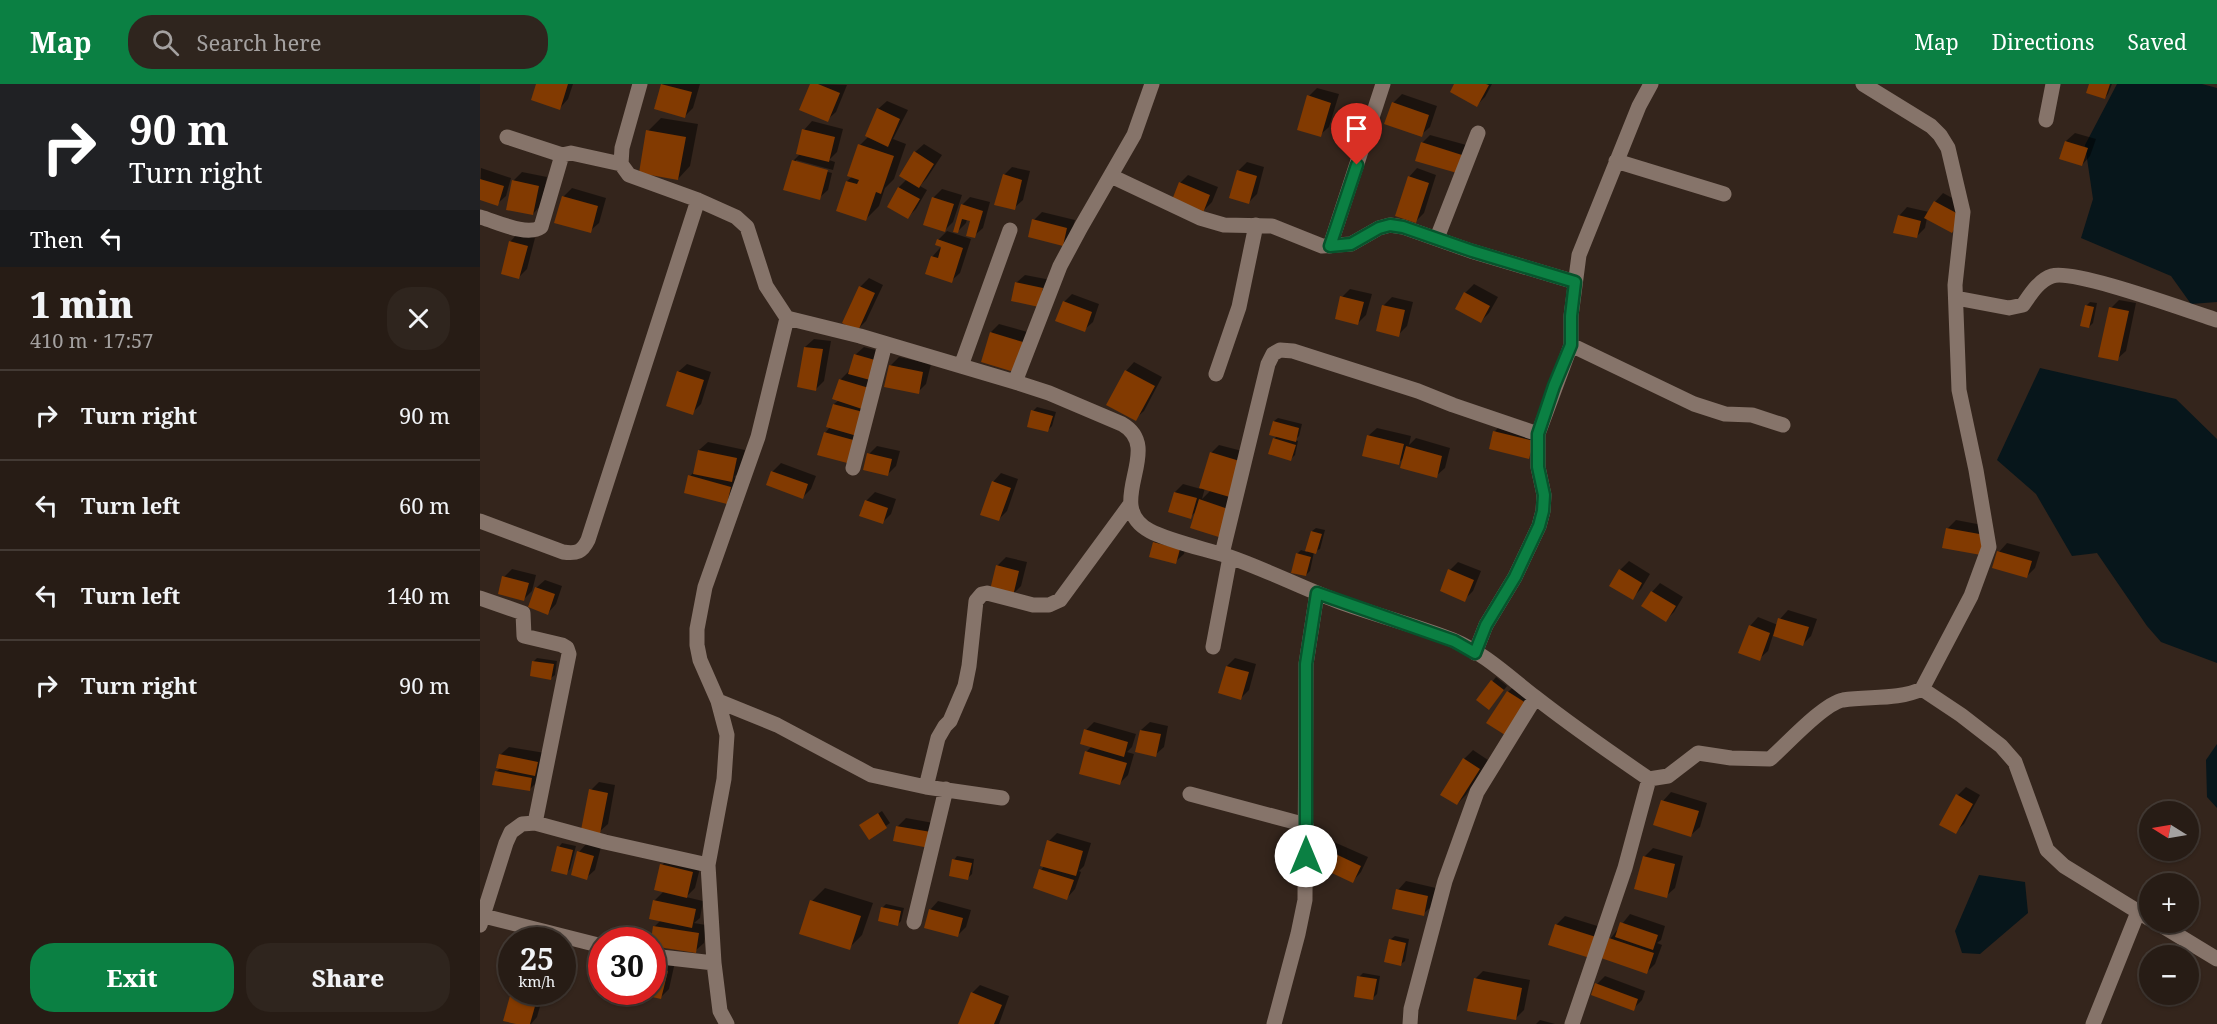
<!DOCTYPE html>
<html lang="en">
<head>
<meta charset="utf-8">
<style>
	body { margin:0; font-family:"Noto Serif",serif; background:#2f251e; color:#f1f3f6; height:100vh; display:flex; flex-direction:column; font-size:22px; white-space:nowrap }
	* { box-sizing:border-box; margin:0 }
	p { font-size:20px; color:#a4a1a0 }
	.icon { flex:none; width:33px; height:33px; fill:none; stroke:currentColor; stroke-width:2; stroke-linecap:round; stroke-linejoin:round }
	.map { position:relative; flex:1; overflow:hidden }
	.panel { display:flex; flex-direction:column; background:#271c15; width:480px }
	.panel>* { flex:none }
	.top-card { background:#202124; color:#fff; overflow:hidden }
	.needle { width:39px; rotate:281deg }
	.buttons { position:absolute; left:1659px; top:717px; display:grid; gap:12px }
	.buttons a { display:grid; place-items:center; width:60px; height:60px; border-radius:50%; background:#271c15; box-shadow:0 2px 4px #0004,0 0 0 2px #433a34; font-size:30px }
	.speed { position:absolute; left:18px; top:843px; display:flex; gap:12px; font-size:30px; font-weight:700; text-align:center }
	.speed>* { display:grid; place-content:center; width:78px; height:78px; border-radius:50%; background:#271c15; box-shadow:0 2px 4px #0004,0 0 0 2px #433a34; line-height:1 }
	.speed small { font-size:15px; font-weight:400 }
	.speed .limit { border:9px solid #d22; background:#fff; color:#111 }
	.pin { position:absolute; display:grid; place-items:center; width:51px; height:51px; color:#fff; margin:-62px -26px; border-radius:50% 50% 50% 0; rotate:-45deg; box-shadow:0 0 6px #0007 }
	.pin .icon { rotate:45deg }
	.me { position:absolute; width:66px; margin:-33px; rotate:0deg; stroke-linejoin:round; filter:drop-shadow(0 0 4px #0008) }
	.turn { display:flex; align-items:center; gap:21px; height:126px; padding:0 30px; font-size:27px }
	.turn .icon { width:78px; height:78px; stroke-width:2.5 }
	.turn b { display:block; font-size:42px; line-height:51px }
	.then { display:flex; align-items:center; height:57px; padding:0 30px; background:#0003; gap:12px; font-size:22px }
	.round { display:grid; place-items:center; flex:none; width:63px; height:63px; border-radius:24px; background:#2f251e }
	.headline { display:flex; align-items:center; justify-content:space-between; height:102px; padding:0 30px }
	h1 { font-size:36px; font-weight:800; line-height:45px }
	.button { display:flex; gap:12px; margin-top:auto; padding:12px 30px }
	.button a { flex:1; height:69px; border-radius:24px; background:#0b8043; color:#fff; font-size:24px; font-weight:800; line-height:69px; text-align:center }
	.button a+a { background:#2f251e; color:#f1f3f6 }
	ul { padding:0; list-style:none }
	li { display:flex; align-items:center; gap:18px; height:90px; padding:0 30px; border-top:2px solid #433a34 }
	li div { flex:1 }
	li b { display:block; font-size:22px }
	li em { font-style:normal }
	header { display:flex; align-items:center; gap:36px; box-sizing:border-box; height:84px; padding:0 30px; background:#0b8043; color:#fff }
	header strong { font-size:28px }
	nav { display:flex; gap:33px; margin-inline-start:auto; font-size:21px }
	.search { width:420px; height:54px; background:#2f251e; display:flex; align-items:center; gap:15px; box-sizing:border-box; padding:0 21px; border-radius:24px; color:#a4a1a0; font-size:22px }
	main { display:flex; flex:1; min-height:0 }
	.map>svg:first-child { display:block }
	.water { fill:#07161b }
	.shadow { fill:#0007; fill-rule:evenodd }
	.building { fill:#823a01 }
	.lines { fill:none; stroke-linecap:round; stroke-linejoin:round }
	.minor { stroke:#86746a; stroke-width:15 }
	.route-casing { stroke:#07532c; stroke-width:15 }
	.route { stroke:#0b8043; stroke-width:10 }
</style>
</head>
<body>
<header>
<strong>Map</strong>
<div class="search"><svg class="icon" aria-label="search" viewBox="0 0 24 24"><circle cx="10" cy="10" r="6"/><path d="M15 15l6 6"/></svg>Search here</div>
<nav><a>Map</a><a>Directions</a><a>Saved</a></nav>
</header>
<main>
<section class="panel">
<div class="top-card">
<div class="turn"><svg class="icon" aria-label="right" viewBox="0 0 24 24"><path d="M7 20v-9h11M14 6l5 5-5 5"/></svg><div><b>90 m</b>Turn right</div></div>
<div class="then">Then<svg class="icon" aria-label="left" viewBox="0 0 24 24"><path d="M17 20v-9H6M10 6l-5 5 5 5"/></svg></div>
</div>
<div class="headline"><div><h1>1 min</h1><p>410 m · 17:57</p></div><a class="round"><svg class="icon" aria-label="close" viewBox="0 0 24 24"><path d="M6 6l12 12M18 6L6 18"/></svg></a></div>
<ul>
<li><svg class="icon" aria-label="right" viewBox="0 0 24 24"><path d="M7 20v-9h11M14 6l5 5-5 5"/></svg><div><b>Turn right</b></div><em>90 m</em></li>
<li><svg class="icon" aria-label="left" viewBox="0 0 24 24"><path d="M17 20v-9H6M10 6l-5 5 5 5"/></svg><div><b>Turn left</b></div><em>60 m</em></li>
<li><svg class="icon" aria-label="left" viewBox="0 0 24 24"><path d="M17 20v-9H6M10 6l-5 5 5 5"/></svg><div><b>Turn left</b></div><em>140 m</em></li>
<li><svg class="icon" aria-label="right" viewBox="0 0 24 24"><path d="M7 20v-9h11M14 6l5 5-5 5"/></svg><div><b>Turn right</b></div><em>90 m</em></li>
</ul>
<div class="button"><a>Exit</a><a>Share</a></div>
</section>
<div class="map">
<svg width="1737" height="940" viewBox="0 0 1737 940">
	<rect width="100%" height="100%" fill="#34251c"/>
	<path class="water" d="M1637,0H1722L1737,4V218L1711,220L1691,192L1601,154L1613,115L1605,61Z
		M1560,284L1696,315L1737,355V579L1681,558L1667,542L1617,469L1592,472L1556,410L1517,376Z
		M1737,660V724L1727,713L1726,676Z
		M1499,791L1545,798L1548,829L1500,870L1482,869L1475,847Z"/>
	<path class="shadow" d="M57,0H93L88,15L80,24Z
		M182,0H220L213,24L205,32L176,24Z
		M332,0L367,1L356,28L347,36Z
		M976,0H1012L1005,13L997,21Z
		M1611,0H1632L1628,10L1625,14Z
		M837,4L859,10L849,43L840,51L829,12Z
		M922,10L957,22L950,43L941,51L913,19Z
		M407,17L428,26L413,55L426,60L414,95L405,104L399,122L386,135L367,97L373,92L380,61L389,52L398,25Z
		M181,34L218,40L210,82L198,95L168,47Z
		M332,37L363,45L357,68L349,76L355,78L353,86L316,76V79L352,89L348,106L339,114L313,77L320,70L324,46Z
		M1595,49L1616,55L1610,72L1602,81L1586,57Z
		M950,51L990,62L976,87L942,59Z
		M444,60L462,71L447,94L440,102L447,106L436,125L428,133L409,122L419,103L427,95L435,68Z
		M767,78L784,83L777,110L769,118L758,87Z
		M532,83L550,87L543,116L534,124L524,91Z
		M1,84L31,94L26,112L17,120L0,115Z
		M937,84L956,91L944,129L935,138L929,93Z
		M42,88L67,93L61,121L53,130L33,97Z
		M708,91L738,103L732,118L723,127L700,99Z
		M92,104L126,114L119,139L110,147L83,113Z
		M462,105L482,111L473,138L465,146L445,140L454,113Z
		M1463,109L1489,123L1480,139L1447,134L1445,144L1436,153L1419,132L1427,123L1449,128L1455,118Z
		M490,113L510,118L503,144L494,152L492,136L487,135L486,139L477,148L482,121Z
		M562,128L595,136L591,151L583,160L554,136Z
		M467,147L491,155L480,189L471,197L452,173L460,164L463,165L458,156Z
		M38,149L55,154L47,185L39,193L30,158Z
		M545,191L571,196L567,213L536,199Z
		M389,194L403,201L386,237L378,245L380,203Z
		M994,200L1018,213L1009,229L1000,238L977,224L985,209Z
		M870,205L892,210L886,231L878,239L862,213Z
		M592,210L619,220L613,238L604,246L584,218Z
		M912,213L933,218L927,242L918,251L898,246L904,221Z
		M1639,216L1656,219L1646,267L1637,275L1631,224Z
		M1610,218L1617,219L1613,239L1609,243L1606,222Z
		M519,240L551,249L542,278L511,248Z
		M334,255L351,257L344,297L336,305L325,263Z
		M384,263L403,268L379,370L345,349L350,343L348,342L354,320L359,316L360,296L369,287L370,288L375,271Z
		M419,273L451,280L446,300L438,308L410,282Z
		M654,278L682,293L664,327L655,335L646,287Z
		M207,280L231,288L221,320L212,329L198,288Z
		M557,323L576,328L572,342L568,346L553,327Z
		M798,334L822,340L819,352L815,356L818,357L815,371L811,375L794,355L798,351L794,337Z
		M1023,339L1062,349L1057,365L1049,373L1015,347Z
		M897,344L931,352L929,361L936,354L970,364L965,384L956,392L925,373L918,379L888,352Z
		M228,358L265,366L260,388L254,393L259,395L255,410L246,418L210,392L215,387L219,366Z
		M739,361L770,369L750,444L717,427L710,433L695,408L703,400L721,405L731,369ZM725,404L731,406L722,415Z
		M397,362L420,367L416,382L408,390L389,370Z
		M301,379L336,392L331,405L323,413L292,388Z
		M521,389L538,395L527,427L518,436L513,398Z
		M395,408L416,415L411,430L403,438L386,417Z
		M1476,436L1513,443L1509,461L1467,445Z
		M836,444L845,446L840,465L834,468L830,487L826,491L817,470L821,466L827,468L832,447Z
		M682,450L707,457L704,470L695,478L674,459Z
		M1527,459L1560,468L1555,484L1547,492L1519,468Z
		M526,473L547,478L541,502L533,510L517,482Z
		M1149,477L1170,490L1161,505L1152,514L1140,486Z
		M978,478L1001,487L993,507L984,516L970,486Z
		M32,485L56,491L52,507L44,515L24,493Z
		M65,496L82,502L76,520L68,529L56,504Z
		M1180,499L1203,513L1194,528L1186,536L1172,508Z
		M1308,526L1337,535L1331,552L1323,560L1293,551L1288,567L1279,575L1270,542L1278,533L1298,541L1300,535Z
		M57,574L77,577L75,591L71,594L53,578Z
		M755,574L776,580L769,606L761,614L747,582Z
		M1016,593L1027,602L1013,620L998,615Z
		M1037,599L1053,610L1033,641L1028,608Z
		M614,638L656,650L652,663L647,668L654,670L648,691L640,699L606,668L612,662L606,646Z
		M670,638L688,642L684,663L675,671L661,646Z
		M29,663L65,669L58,697L49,706L16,688L20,684V671Z
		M993,666L1008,676L986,711L977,720L984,675Z
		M119,698L135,701L128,740L119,748L111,706Z
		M1486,703L1500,711L1484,740L1475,748L1478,711Z
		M1191,708L1227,719L1220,743L1211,751L1183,717Z
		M402,727L410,739L389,754L385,738Z
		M426,734L459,740L448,762L417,743Z
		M577,749L611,759L604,782L599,787L601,788L595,805L587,814L561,786L565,781L569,757Z
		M854,758L888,773L881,788L873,797L846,766Z
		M82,759L96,762L90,785L86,789L79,763Z
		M107,759L121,763L115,786L106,794L99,768Z
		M1173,764L1203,772L1195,804L1186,812L1164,773Z
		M477,772L494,775L492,790L488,794L474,776Z
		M190,773L221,780L215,804L206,813L223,817L220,834L214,839L226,841L224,859L215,867L174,843L181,836L174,817L184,807L182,781Z
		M926,797L956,804L952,822L943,830L918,806Z
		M345,804L393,819L382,851L369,864L332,817Z
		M458,817L491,826L486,843L478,851L450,826Z
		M406,820L424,824L421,837L418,840L402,824Z
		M1150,830L1185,842L1181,856L1177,859L1182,861L1175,880L1167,888L1130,855Z
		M1085,832L1124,844L1118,864L1076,841Z
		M915,852L929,855L925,877L921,880L911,855Z
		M172,873L195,878L189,905L180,914L153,908H172Z
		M1003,887L1050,896L1044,926L1035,935L995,895Z
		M883,889L900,892L897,910L893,914L879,893Z
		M1125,892L1165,907L1162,916L1153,925L1117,900Z
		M500,901L529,912L519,940H479L492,909Z
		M32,908H64L57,933L51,940L25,936Z
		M1060,936L1075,940H1056Z"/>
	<path class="building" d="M56,0H88L80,26L51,16Z
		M181,0L212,8L205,34L174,25Z
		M330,0H338L360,9L348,38L319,26Z
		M974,0H1006L1009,1L997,23L970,8Z
		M1609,0H1630L1625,15L1606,9Z
		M827,11L851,19L841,53L817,46Z
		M912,18L949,31L942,53L904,40Z
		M397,24L420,35L408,63L385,52Z
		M322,45L355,53L349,78L316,70Z
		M166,46L206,53L198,96L159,89Z
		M1585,57L1608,64L1602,82L1579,75Z
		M941,58L982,71L977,89L935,77Z
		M378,60L414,72L401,110L396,108L386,137L356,127L366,97L377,100L379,96L367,92Z
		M434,67L454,80L439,104L419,92Z
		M312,76L348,86L340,116L303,106Z
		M757,86L777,92L769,120L749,114Z
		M523,90L542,96L535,126L514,121Z
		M928,92L949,99L936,139L915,132Z
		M0,95L24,102L18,122L0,116Z
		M32,96L59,102L53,131L26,126Z
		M699,98L730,111L723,129L692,116Z
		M418,103L440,115L428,135L407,123Z
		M82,112L118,122L111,149L74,139Z
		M452,113L474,120L465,148L443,141Z
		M1454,117L1482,132L1472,149L1444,134Z
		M481,120L503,127L495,154L486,152L490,137L482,135L478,149L473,148Z
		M1418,131L1441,137L1437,154L1413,149Z
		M552,135L587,144L583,162L548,153Z
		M457,155L483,164L472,199L445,190L451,172L458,174L461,163L455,161Z
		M29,157L48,162L39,195L21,190Z
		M535,198L563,204L559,223L531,217Z
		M379,202L395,209L378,247L362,239Z
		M984,208L1010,222L1001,239L975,225Z
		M860,212L884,218L878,241L855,235Z
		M583,217L612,228L605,248L575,237Z
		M902,221L925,226L919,253L896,247Z
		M1605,221L1614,223L1609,244L1600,242Z
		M1629,223L1649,227L1638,277L1618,273Z
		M510,248L543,258L534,288L501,278Z
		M324,263L343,265L336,307L317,303Z
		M374,270L395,276L390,296L368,290Z
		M409,281L443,288L439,310L404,303Z
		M645,286L675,302L656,337L626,321Z
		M197,287L224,296L213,331L186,322Z
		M359,295L389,304L382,325L352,315Z
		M353,320L383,328L377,352L346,343Z
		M551,326L573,332L568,348L547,343Z
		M793,337L819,344L816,358L789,351Z
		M1013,347L1054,357L1049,375L1009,365Z
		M344,348L377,357L371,380L337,371Z
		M887,351L924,360L919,381L882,372Z
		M793,354L816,361L811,377L788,370Z
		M926,362L962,372L957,394L920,384Z
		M218,366L257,374L252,398L213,390Z
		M730,368L763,378L753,414L719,404Z
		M387,369L412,375L408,392L383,386Z
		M291,387L328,400L323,415L286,401Z
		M208,391L251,403L247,420L204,409Z
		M512,397L531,404L519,437L500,431Z
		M694,408L717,414L711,435L688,428Z
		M719,415L751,426L742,454L710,444Z
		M385,416L408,424L403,440L379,432Z
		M1466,444L1505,451L1501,471L1462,464Z
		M831,447L842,450L836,470L825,467Z
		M673,458L700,465L696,480L669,473Z
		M1517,467L1552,477L1547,494L1512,484Z
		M816,469L831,473L826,492L811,489Z
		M516,481L539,487L533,512L510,506Z
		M968,485L994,496L985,518L960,507Z
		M1139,485L1162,499L1153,516L1129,502Z
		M22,492L49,499L44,517L18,510Z
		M55,503L75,510L68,531L48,523Z
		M1171,507L1196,522L1186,538L1161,522Z
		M1298,534L1329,543L1323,562L1293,552Z
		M1269,541L1290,549L1280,577L1258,569Z
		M52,577L74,580L71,596L50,592Z
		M746,582L769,588L761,616L738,609Z
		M1011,596L1024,606L1009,626L996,616Z
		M1027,607L1046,619L1025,651L1006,639Z
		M604,645L648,658L644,673L600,660Z
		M660,646L681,650L676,673L655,668Z
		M605,667L647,679L640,701L599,690Z
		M19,670L58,678L55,692L16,684Z
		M983,674L1000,685L977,721L960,711Z
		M15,687L52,694L50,707L12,701Z
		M109,705L128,709L120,750L101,746Z
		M1476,710L1493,720L1476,750L1459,741Z
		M1181,716L1219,727L1211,753L1173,741Z
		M398,729L407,744L389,756L379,741Z
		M416,742L451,748L449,764L413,757Z
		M567,756L603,767L596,792L560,782Z
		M77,762L93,766L87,791L71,787Z
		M845,765L881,782L873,799L837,782Z
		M97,767L114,772L107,796L91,791Z
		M1163,772L1195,780L1187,814L1154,805Z
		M472,775L492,779L488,796L469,792Z
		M180,780L213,788L207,814L174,806Z
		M559,785L594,796L587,816L553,804Z
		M916,805L948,812L944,832L912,825Z
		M173,816L216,825L212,844L169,835Z
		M330,816L381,832L370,866L319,850Z
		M401,823L421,827L418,842L398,837Z
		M449,825L483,834L478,853L444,844Z
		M1140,838L1178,851L1173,866L1135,853Z
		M1075,840L1116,853L1110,874L1068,861Z
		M173,842L219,849L216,869L172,862V856H171Z
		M1129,854L1174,869L1167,890L1121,874Z
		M909,855L926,859L921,882L904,878Z
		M172,883L188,887L181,915L150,908H172Z
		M877,892L897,895L893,916L874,913Z
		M994,894L1042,904L1036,936L987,927Z
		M1115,899L1158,915L1154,927L1111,911Z
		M31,908H59L50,940H36L23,937Z
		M491,908L522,921L514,940H478Z"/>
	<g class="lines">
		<path class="minor" d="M160,0L142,64L141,80L149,91L218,116L256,133L267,143L286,202L307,234L278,353L225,503L217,545V561L220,576L238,617L247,651L244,695L228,781L234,879L240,927L247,940
			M1566,36L1573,0
			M27,53L82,71
			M1136,77L1244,110
			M631,92L720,134L744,141L792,142L842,162L871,160L899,144L910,141L923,143L991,167L1095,198
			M0,133C15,137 47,153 61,143L82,71L91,69L141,80
			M957,154L998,49
			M850,162L903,0
			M1476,214L1529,224L1543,221C1550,211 1559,196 1572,192C1595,185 1708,227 1737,236
			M307,234L380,252L535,298L569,309L642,340C686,365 621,421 670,447C689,457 725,465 747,472C785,485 820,503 857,517C895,531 935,541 973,556C1004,569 1029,593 1055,613C1092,642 1131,669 1169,695
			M1091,261L1214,320L1245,330L1272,331L1303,341
			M481,282L530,146
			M736,290L759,223L776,141
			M535,298L580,182L601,143L654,51L672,0
			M373,384L405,260
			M0,437L83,468C97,470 102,468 108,456L218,116
			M742,470L788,280L793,270L800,266L813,267L938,307L973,321L1058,350
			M0,514L43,529L44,552L82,561L87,564L89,570L55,739
			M733,563L750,473
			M995,569L1006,541L1035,493L1059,442L1063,427L1064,411L1058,383V350L1091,261V232L1099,171L1159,22L1171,0
			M1442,605L1481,631L1521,662L1535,678L1567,766L1584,782L1670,835
			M238,617L297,641L391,691L446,703L522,714
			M446,703L458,654L465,642L470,637L485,602L489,582L496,517L502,510L507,509L553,521H569L580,516L649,422
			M710,710L826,741
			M0,831L122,862
			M434,838L466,705
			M1676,838L1737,875
			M0,841L26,759L31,748L42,740L55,739L125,758L228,781
			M172,872L234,879
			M794,940L818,850L825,816L826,580L837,509
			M930,940L931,925L965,797L997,708L1055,614
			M1092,940L1145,784L1169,695L1188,692L1218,669L1251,674L1290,675C1307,660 1343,620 1363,616C1390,612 1418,616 1442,605L1491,512L1509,463L1496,386L1479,306L1475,201L1483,128L1468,64L1460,51L1451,42L1383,0
			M1613,940L1658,828"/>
	</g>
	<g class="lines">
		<defs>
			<path id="route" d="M826,772V580L837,509L974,557L995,569L1006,541L1035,493L1059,442L1063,427L1064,411L1058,383V350L1074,302L1091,261V232L1095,198L992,167L923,143L910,141L899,144L871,160L850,162L877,81"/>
		</defs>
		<use href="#route" class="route-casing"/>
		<use href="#route" class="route"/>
	</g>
</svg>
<div class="buttons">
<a><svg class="needle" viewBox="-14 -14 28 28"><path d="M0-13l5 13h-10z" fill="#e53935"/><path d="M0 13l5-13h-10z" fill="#a4a1a0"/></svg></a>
<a>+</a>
<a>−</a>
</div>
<div class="speed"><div>25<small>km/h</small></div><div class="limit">30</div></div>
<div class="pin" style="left:877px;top:81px;background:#d93025"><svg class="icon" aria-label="arrive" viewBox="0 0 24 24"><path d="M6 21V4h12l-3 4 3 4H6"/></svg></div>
<svg class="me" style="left:826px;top:772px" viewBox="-20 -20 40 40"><circle r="19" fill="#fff"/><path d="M0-13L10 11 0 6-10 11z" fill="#0b8043"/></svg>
</div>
</main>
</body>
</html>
